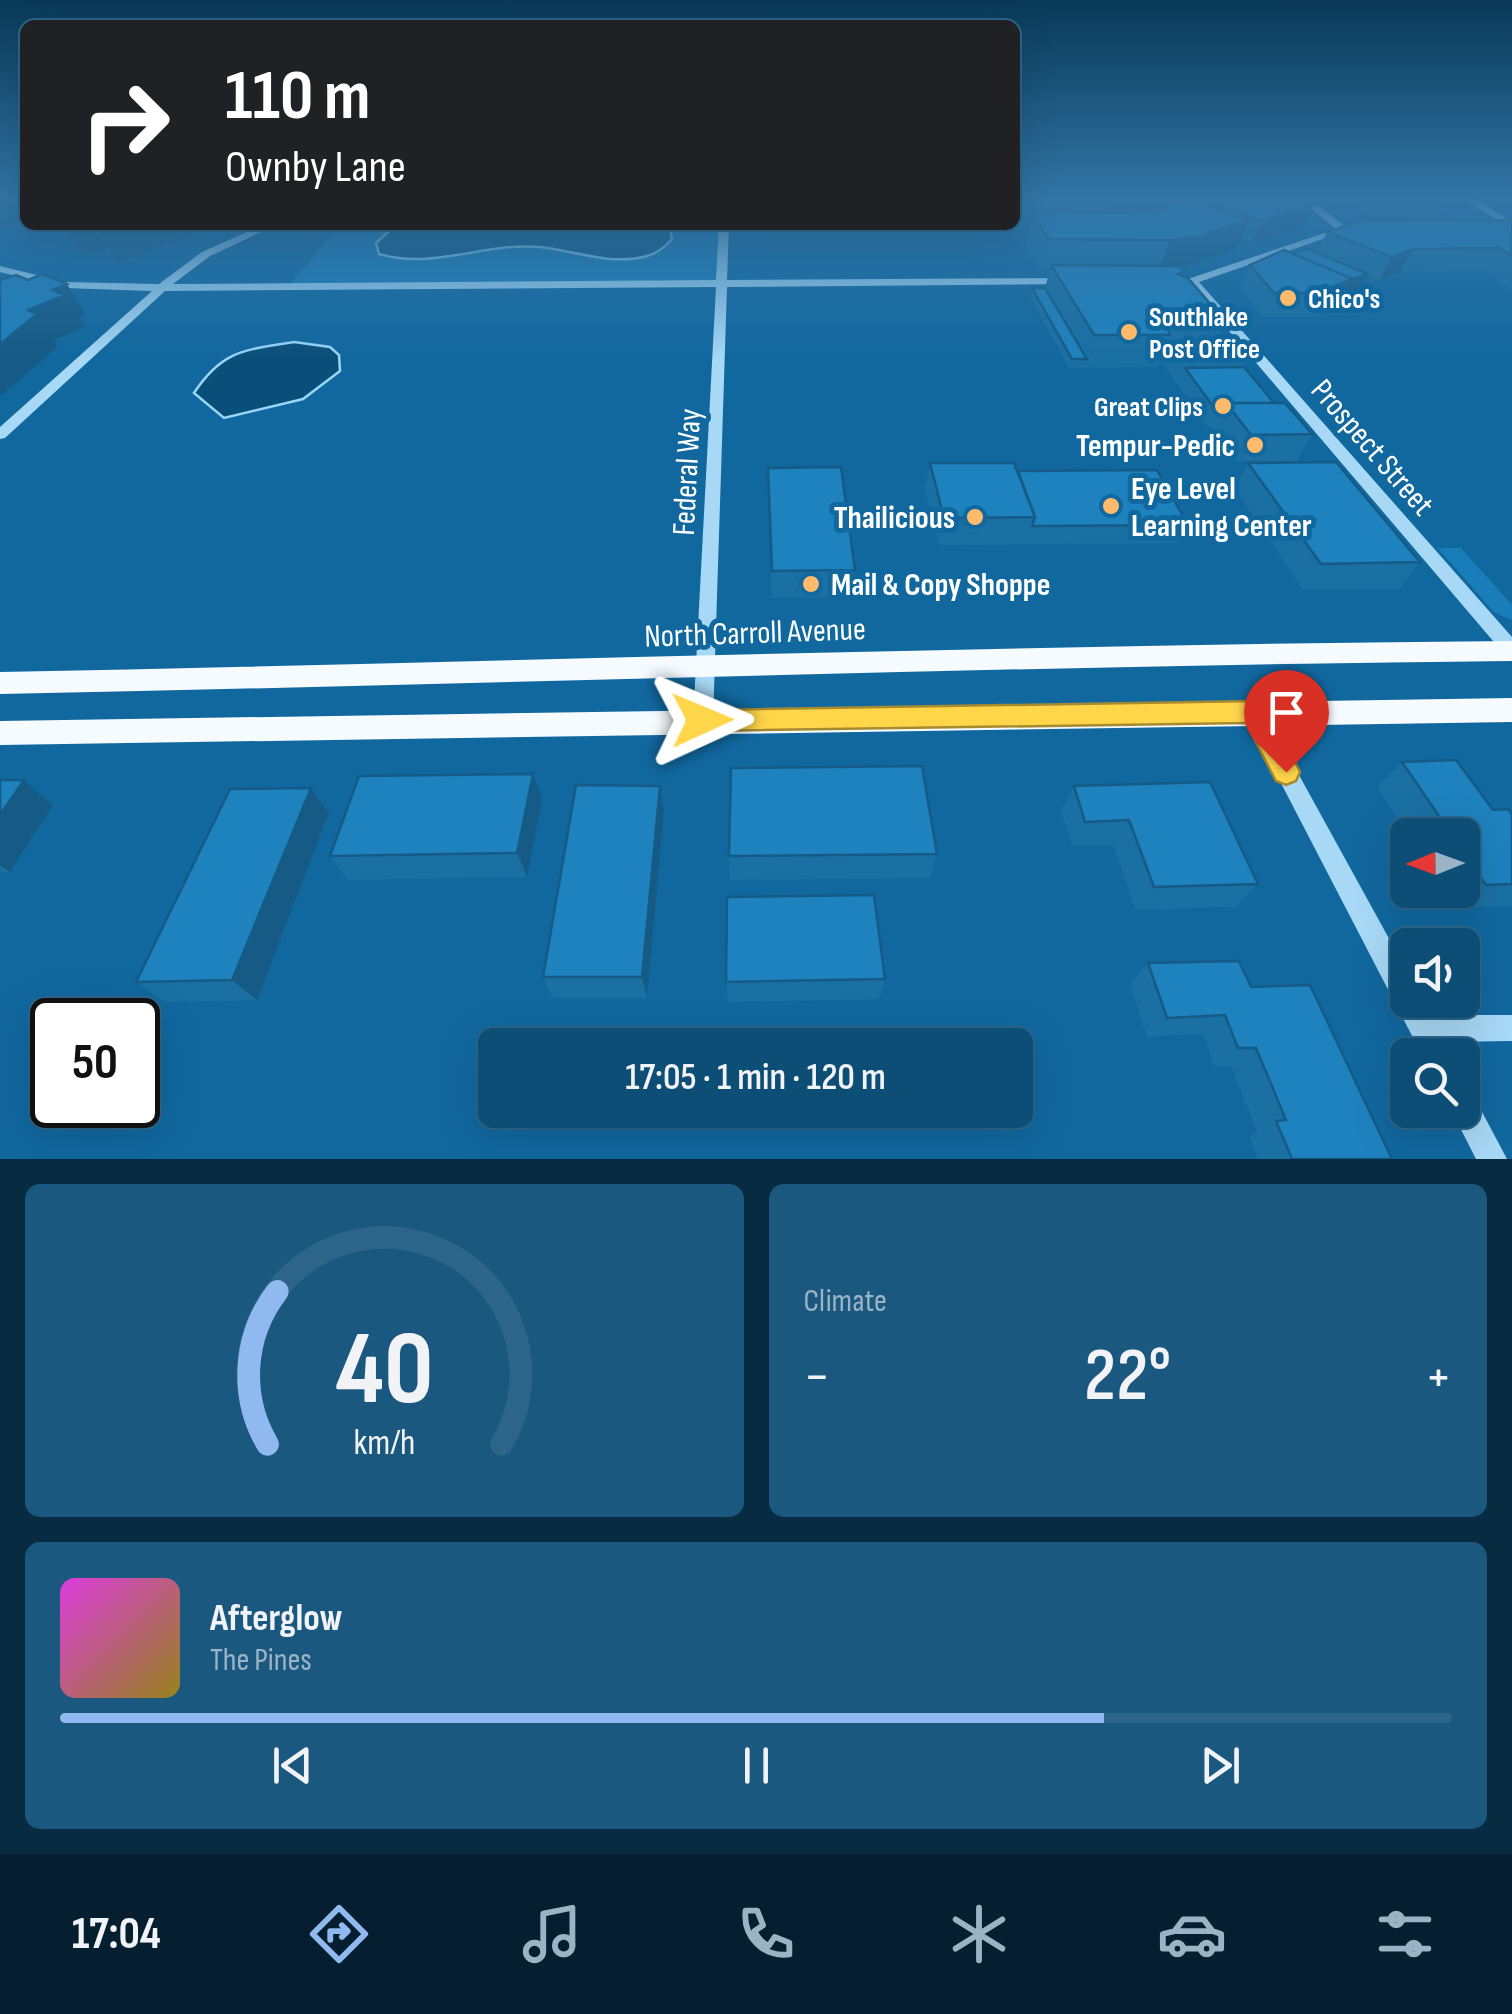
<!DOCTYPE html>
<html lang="en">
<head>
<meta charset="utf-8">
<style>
	:root { --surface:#0d4e77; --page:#1b587f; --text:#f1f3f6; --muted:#9ab4c6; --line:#2d6589; --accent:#90b9f0 }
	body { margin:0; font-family:"Sofia Sans Condensed",sans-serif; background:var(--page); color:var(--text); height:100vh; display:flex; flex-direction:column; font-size:38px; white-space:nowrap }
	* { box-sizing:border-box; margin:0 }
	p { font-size:32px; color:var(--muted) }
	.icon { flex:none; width:55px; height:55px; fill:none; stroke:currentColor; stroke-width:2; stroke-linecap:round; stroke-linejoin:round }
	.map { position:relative; height:1159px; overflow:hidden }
	.side { display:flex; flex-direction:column; gap:25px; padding:25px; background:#072b41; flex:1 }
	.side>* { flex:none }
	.top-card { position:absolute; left:20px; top:20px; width:1000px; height:210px; border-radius:15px; box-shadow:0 10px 40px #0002,0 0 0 2px var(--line); background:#202124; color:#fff; overflow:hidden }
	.needle { width:65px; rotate:269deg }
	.tools { position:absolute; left:1390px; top:818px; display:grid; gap:20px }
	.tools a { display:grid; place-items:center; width:90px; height:90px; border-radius:15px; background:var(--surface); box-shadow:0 10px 40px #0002,0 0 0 2px var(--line); font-size:50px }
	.speed { position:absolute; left:30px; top:998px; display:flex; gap:20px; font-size:50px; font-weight:700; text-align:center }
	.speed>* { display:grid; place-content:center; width:130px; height:130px; border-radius:50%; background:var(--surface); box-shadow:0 10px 40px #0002,0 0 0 2px var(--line); line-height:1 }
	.speed .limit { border:5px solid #111; border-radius:15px; background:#fff; color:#111 }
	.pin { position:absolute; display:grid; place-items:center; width:85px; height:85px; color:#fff; margin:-102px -42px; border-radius:50% 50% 50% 0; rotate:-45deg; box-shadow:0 0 10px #0007 }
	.pin .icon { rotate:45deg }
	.me { position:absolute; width:110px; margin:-55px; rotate:89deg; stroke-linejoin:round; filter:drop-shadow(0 0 8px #0008) }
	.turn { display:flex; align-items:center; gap:35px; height:210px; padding:0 40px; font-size:45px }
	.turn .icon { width:130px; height:130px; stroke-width:2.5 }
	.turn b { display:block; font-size:70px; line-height:85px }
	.big { font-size:75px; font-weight:600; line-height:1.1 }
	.side .widget { flex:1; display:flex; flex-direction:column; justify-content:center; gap:15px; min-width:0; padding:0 35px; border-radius:15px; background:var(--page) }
	.side .dial { align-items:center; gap:0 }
	.dial svg { height:260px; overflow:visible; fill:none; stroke:var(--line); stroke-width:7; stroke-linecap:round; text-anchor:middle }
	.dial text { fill:var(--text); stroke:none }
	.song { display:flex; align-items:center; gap:30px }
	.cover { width:120px; height:120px; border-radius:15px; background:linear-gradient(135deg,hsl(300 70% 55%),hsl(50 70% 35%)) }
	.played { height:10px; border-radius:5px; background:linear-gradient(90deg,var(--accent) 75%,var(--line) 75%) }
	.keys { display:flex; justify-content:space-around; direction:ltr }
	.heat { display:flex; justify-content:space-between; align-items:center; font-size:55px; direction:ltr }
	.side .tiles { flex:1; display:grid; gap:25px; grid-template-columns:1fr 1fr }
	.widget:last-child { grid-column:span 2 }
	.trip { position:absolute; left:478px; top:1028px; width:555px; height:100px; border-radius:15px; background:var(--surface); box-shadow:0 10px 40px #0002,0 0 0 2px var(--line); font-weight:600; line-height:100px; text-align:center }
	.tabs { display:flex; height:160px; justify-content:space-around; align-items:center; background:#051f30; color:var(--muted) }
	.tabs .icon { width:70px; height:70px }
	.tabs .selected { color:var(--accent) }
	.tabs b { font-size:45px; color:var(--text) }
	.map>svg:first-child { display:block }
</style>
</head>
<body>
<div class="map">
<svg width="1512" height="1159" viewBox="0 0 1512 1159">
	<rect width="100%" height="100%" fill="#11689f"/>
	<path fill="#187db9" d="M 340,225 L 724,225 L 722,284 L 288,287 Z
		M 1438,548 L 1461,548 L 1512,605 L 1512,620 L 1494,612 Z"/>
	<path fill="#0a4e7a" stroke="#99d6f8" stroke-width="2.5" d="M 396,225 L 669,225 L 672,239 C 665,247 658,253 647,256 C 611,266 576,251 540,247 C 485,242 434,270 379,254 L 376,243 Z
		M 294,342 L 330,347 L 339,355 L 340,371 L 303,399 L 224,418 L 194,393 C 223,349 246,350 294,342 Z"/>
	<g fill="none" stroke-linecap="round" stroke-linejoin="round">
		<path fill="#a7d8f5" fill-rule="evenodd" d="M 1297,197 L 1308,197 L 1349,230 L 1199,282 L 1512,637 L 1512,657 L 1505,655 L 1189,284 L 1168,283 L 1162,280 L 1168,277 L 1191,278 L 1336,229 Z
			M 1461,197 L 1473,197 L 1512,222 L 1512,229 Z
			M 263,225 L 276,225 L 210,256 L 173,284 L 716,280 L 719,225 L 729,225 L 727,280 L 1067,278 L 1073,281 L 1067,284 L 727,287 L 713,721 L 710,727 L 703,729 L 696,727 L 693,721 L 716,287 L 165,291 L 5,438 L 0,439 L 0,427 L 152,291 L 65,288 L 0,272 L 0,266 L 65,282 L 159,284 L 202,252 Z
			M 1254,704 L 1261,706 L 1408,973 L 1408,1000 L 1422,1000 L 1431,1015 L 1512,1015 L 1512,1041 L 1445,1042 L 1451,1055 L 1422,1055 L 1244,712 L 1247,706 Z
			M 1462,1089 L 1472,1093 L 1507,1159 L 1476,1159 L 1451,1110 L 1462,1110 Z"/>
		<path fill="#f5fbff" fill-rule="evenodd" d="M 1512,641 L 1512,661 C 1008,666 504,684 0,694 L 0,672 C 504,662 1008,645 1512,641 Z
			M 1512,698 L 1512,722 L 0,745 L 0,721 Z"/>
	</g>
	<path fill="#1a70a3" d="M 1015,197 L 1143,200 L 1133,212 L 1161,208 L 1162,206 L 1207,204 L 1200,197 L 1305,197 L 1314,204 L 1304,226 L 1252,243 L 1241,239 L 1237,249 L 1200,261 L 1199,264 L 1181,267 L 1184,271 L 1182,276 L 1226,322 L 1217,341 L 1248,359 L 1244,367 L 1274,403 L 1312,434 L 1297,461 L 1237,461 L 1214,429 L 1207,426 L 1160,360 L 1158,367 L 1069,368 L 1030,296 L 1032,288 L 1045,288 L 1050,269 L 1040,269 L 1026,244 L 1031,224 L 1015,225 Z
		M 1336,197 L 1452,197 L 1441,215 L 1378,216 L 1364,212 L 1346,199 L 1339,199 Z
		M 1512,220 L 1512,290 L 1486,271 L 1400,272 L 1380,280 L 1367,275 L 1360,289 L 1354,292 L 1350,300 L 1322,310 L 1319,317 L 1263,317 L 1240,288 L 1250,265 L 1293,254 L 1317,253 L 1327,232 Z
		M 59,225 L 218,225 L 116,263 L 107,250 L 83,256 L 68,239 Z
		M 865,225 L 989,225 L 874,227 Z
		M 930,463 L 1018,471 L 1188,525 L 1179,543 L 939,545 L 925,490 Z
		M 1248,463 L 1420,562 L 1399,589 L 1303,590 L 1235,489 Z
		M 768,468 L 855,570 L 852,597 L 772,598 Z
		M 1402,762 L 1493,810 L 1512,814 L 1512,906 L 1454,908 L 1443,890 L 1462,890 L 1462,835 L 1408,835 L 1377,787 Z
		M 0,780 L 24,780 L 53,805 L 10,872 L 0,872 Z
		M 660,786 L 664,811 L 647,998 L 553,998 L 543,977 Z
		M 1074,786 L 1258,884 L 1236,907 L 1136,910 L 1113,845 L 1072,846 L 1061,811 Z
		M 311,788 L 329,813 L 257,1000 L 165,1002 L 136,982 Z
		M 542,799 L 527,877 L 348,880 L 330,856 Z
		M 937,854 L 930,878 L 730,880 L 729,856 Z
		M 1148,963 L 1251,987 L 1392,1159 L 1258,1159 L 1249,1136 L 1257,1132 L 1231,1066 L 1214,1066 L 1203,1034 L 1147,1037 L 1130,984 Z
		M 885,979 L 879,999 L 728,1002 L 726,982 Z"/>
	<path fill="#155b85" d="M 0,197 L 25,197 L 25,221 L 0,228 Z
		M 1135,197 L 1144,197 L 1128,219 L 1103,223 L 1110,202 Z
		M 1314,204 L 1304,226 L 1252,243 L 1261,221 Z
		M 1249,220 L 1237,249 L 1200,261 L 1199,264 L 1159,270 L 1170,240 Z
		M 73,225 L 93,225 L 107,250 L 83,256 L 65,227 Z
		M 123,225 L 218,225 L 116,263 L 100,233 Z
		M 1413,249 L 1400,272 L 1380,280 L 1392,257 Z
		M 1368,274 L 1360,289 L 1354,292 L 1350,300 L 1322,310 L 1331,293 L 1327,289 Z
		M 67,284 L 86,315 L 79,318 L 85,327 L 54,340 L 58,346 L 0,397 L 0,344 L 28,310 L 52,290 Z
		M 533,774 L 542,799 L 527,877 L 517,853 Z
		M 24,780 L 53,805 L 10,872 L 0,865 L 0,815 Z
		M 660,786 L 664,811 L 647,998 L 642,977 Z
		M 311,788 L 329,813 L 257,1000 L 232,980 Z"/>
	<path fill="#1e82be" stroke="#155b85" stroke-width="2.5" d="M 1015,197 L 1135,197 L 1110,202 L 1015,203 Z
		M 1218,197 L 1305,197 L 1314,204 L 1261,221 L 1208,200 Z
		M 1189,198 L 1249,220 L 1208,233 L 1211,235 L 1170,240 L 1048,239 L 1033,215 L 1037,212 L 1129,213 L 1166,208 L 1162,206 Z
		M 1512,220 L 1512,256 L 1501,248 L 1413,249 L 1392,257 L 1327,232 L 1359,221 Z
		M 94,225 L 123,225 L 100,233 Z
		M 1307,249 L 1368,274 L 1353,279 L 1293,254 Z
		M 1284,250 L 1353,279 L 1327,289 L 1331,293 L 1274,293 L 1250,265 Z
		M 1051,265 L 1180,266 L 1184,271 L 1178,274 L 1188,278 L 1226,322 L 1166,322 L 1170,335 L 1094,335 Z
		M 42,274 L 67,284 L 52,290 L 65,295 L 28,310 L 37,314 L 0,344 L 0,280 L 16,275 L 28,280 Z
		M 1032,288 L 1045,288 L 1087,359 L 1072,359 Z
		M 1222,341 L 1226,346 L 1179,346 L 1175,354 L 1166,342 Z
		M 1236,345 L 1248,359 L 1188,359 L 1179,346 Z
		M 1244,367 L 1274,403 L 1226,403 L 1223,412 L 1215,409 L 1185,368 Z
		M 1226,403 L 1285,403 L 1312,434 L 1251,435 Z
		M 1336,462 L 1420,562 L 1321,564 L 1248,463 Z
		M 930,463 L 1014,463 L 1035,517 L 944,518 Z
		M 841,467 L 855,570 L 772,571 L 768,468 Z
		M 1157,470 L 1188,525 L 1032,526 L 1035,517 L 1018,471 Z
		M 1456,760 L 1493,810 L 1508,809 L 1512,814 L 1512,884 L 1486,885 L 1462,850 L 1462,835 L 1452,835 L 1402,762 Z
		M 922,766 L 937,854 L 729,856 L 731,768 Z
		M 533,774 L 517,853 L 330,856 L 359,776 Z
		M 0,780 L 24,780 L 0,815 Z
		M 1210,782 L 1258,884 L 1154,887 L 1129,820 L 1085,822 L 1074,786 Z
		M 576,785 L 660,786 L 642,977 L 543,977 Z
		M 311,788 L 232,980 L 136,982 L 230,789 Z
		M 874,895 L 885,979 L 726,982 L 727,897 Z
		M 1239,961 L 1251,987 L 1310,985 L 1392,1159 L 1292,1159 L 1276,1121 L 1286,1120 L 1256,1048 L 1238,1048 L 1225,1015 L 1167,1018 L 1148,963 Z"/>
	<linearGradient id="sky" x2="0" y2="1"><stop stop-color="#093957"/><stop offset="0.55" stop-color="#3275a6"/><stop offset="1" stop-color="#3275a6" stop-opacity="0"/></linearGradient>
	<rect width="1512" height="359" fill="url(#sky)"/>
	<path fill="#ffd54a" stroke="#a68a30" stroke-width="2.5" d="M 1254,701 L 1263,705 L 1296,764 L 1300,772 L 1296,781 L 1286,785 L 1276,781 L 1246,723 L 702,731 L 693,728 L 689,720 L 693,713 L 702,710 Z"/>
	<g fill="#ffba6b" stroke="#11689f" stroke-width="4">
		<circle cx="1288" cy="298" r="10"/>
		<circle cx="1129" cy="332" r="10"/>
		<circle cx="1223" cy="406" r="10"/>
		<circle cx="1255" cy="445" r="10"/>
		<circle cx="1111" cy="506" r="10"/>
		<circle cx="975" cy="517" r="10"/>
		<circle cx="811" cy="584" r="10"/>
	</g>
	<g text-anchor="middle" stroke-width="10" stroke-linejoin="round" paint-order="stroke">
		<g font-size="28" font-weight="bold" fill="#fff" stroke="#11689f" text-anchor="start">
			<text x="1308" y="308">Chico's</text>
			<text x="1149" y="326">Southlake<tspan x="1149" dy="32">Post Office</tspan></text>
			<text x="1203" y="416" text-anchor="end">Great Clips</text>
		</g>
		<g font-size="32" font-weight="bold" fill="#fff" stroke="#11689f" text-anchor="end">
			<text x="1235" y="456">Tempur-Pedic</text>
			<text x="1131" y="499" text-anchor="start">Eye Level<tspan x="1131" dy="37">Learning Center</tspan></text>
			<text x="955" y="528">Thailicious</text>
			<text x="831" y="595" text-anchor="start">Mail &amp; Copy Shoppe</text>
		</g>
		<g font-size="32" fill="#fff" stroke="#11689f">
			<text transform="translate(1373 447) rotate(49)" y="11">Prospect Street</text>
			<text transform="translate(686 472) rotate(-87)" y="11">Federal Way</text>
			<text transform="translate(755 632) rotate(-2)" y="11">North Carroll Avenue</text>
		</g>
	</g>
</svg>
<div class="tools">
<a><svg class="needle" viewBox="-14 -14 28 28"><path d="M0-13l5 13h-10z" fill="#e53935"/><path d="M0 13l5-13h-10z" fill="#9ab4c6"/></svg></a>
<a><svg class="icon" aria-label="sound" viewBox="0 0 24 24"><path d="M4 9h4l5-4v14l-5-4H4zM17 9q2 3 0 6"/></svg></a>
<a><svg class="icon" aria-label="search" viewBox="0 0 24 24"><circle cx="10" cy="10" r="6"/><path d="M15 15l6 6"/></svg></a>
</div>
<div class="speed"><div class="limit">50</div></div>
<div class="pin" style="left:1286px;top:772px;background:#d93025"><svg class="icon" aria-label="arrive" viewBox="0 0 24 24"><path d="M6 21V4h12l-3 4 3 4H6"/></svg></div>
<svg class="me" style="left:702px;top:720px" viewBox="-20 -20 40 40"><path d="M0-17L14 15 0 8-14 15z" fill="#ffd54a" stroke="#fff" stroke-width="4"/></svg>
<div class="trip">17:05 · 1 min · 120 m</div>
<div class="top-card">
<div class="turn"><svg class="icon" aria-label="right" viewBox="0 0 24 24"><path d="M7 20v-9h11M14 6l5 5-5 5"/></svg><div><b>110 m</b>Ownby Lane</div></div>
</div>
</div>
<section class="side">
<div class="tiles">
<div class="widget dial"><svg viewBox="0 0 100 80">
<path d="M14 69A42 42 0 1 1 86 69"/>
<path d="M14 69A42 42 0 0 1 17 22" stroke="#90b9f0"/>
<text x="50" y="56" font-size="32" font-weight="700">40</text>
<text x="50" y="72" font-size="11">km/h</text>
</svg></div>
<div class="widget"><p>Climate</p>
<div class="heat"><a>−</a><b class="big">22°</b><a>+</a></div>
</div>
<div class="widget">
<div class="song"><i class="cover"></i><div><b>Afterglow</b><p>The Pines</p></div></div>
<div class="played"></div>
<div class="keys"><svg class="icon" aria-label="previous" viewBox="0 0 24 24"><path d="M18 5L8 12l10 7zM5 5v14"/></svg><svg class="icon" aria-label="pause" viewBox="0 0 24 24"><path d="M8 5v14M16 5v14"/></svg><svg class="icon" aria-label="next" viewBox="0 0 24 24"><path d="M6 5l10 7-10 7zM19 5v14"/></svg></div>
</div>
</div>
</section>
<nav class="tabs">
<b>17:04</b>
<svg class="icon selected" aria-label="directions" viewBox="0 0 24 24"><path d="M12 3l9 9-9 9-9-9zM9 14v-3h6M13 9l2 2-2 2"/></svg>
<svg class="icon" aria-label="music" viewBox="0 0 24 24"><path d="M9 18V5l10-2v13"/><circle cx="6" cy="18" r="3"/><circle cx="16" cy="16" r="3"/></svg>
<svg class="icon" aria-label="phone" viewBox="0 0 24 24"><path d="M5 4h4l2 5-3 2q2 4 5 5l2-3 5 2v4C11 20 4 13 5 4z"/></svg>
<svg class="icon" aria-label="climate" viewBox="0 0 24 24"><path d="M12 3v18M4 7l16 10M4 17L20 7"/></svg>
<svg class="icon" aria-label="car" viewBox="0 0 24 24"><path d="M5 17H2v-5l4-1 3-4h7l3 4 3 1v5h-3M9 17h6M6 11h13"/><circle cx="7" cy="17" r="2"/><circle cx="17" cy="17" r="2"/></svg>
<svg class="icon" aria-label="filters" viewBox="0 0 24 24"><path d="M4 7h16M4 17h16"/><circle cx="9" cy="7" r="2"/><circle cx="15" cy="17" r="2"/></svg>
</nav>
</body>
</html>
